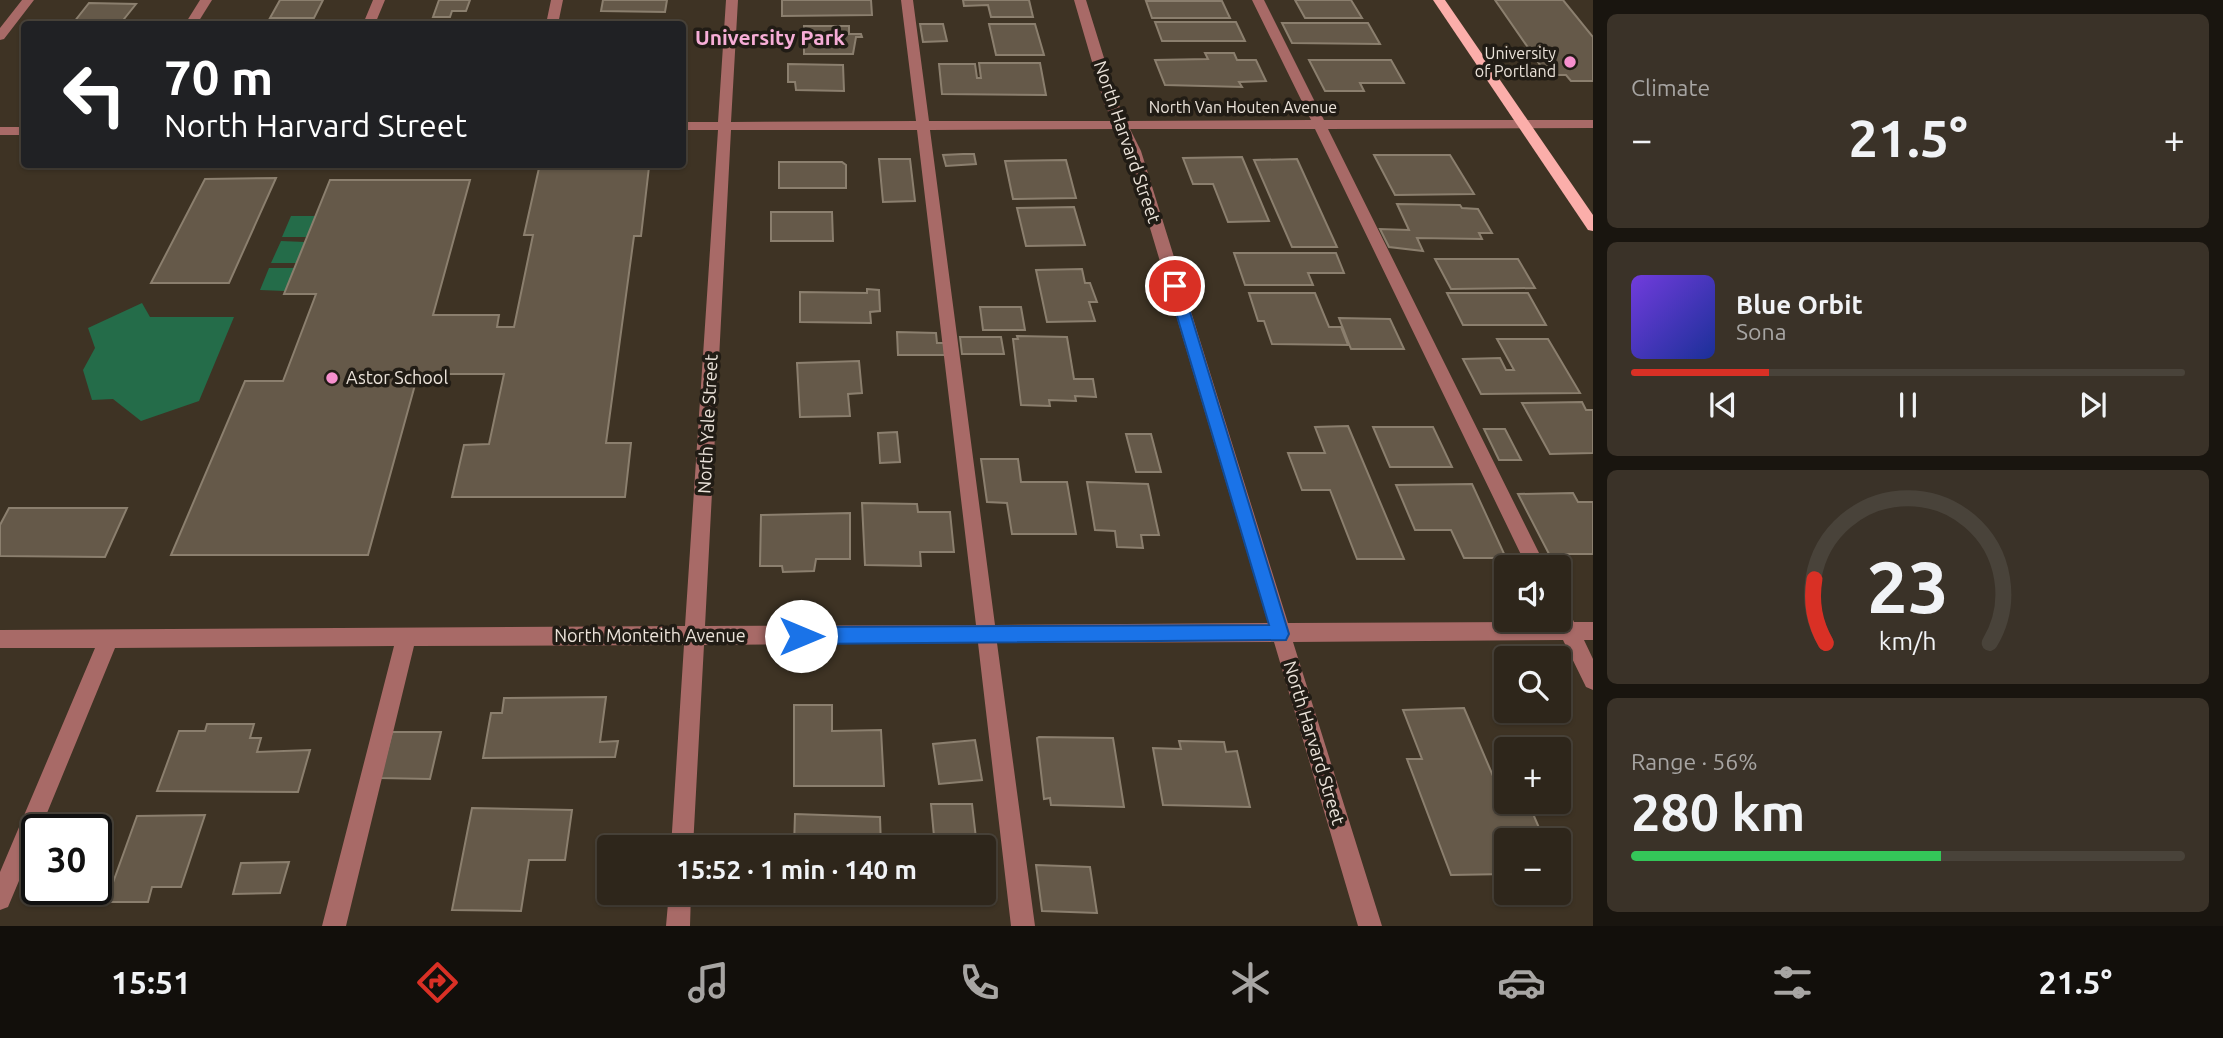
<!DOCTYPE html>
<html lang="en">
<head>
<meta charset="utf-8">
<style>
	:root { --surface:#2e261b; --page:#3a3228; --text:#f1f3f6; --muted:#a7a5a3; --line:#49433a; --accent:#d93025 }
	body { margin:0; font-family:Ubuntu,sans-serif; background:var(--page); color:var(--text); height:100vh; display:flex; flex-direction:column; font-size:26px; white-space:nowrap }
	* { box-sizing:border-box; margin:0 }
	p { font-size:23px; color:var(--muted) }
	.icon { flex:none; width:38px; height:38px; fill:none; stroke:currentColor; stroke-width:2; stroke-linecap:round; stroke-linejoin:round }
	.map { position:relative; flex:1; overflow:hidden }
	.drawer { display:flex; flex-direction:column; gap:14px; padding:14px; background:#19150f; width:630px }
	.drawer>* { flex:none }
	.banner { position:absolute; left:21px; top:21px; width:665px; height:147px; border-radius:7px; box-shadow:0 2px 5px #0004,0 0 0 2px var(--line); background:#202124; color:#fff; overflow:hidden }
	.fabs { position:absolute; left:1494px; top:555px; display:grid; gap:14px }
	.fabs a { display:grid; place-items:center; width:77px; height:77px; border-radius:7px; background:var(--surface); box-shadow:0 2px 5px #0004,0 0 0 2px var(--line); font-size:35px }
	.speed { position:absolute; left:21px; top:814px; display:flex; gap:14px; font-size:35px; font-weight:700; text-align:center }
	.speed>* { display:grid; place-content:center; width:91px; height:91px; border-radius:50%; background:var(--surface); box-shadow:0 2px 5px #0004,0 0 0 2px var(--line); line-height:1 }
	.speed .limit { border:4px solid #111; border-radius:10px; background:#fff; color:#111 }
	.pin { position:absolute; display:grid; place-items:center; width:60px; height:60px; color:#fff; margin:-30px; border:4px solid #fff; border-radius:50%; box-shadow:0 2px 7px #0007 }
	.me { position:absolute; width:77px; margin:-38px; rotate:90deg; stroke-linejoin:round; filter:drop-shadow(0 0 5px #0008) }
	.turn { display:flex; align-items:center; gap:24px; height:147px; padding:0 28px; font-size:32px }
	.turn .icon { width:91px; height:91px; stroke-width:2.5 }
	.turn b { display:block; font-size:49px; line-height:60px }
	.big { font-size:52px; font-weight:700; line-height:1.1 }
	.drawer .card { flex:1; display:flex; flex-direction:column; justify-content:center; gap:10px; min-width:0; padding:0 24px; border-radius:10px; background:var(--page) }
	.drawer .dial { align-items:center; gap:0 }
	.dial svg { height:182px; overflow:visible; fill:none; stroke:var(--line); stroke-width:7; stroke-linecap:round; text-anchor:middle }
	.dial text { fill:var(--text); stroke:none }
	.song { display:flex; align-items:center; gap:21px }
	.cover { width:84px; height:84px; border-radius:10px; background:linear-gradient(135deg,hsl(260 70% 55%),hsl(230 70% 35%)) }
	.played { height:7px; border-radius:4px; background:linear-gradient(90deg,var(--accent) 25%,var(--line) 25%) }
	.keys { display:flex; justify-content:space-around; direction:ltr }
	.heat { display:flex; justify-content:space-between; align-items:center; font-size:38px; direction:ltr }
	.charge { height:10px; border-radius:5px; background:linear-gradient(90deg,#34c759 56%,var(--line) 0) }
	.trip { position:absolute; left:597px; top:835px; width:399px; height:70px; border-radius:7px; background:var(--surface); box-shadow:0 2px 5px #0004,0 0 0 2px var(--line); font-weight:700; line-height:70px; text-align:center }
	.menu { display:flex; height:112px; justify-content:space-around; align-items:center; background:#120f0b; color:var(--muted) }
	.menu .icon { width:49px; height:49px }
	.menu .active { color:var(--accent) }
	.menu b { font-size:32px; color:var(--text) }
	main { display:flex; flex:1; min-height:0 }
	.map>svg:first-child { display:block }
</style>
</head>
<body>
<main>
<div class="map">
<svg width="1593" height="926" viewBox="0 0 1593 926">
	<rect width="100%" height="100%" fill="#3e3324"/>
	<path fill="#246c49" d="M 291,216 L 315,216 L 307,237 L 282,237 Z
		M 281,241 L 305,242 L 296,263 L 271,263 Z
		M 269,268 L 295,268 L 285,291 L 260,290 Z
		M 142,303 L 150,317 L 234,317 L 199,401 L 141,421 L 113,399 L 92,400 L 83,370 L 95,348 L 88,328 Z"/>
	<path fill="#655949" stroke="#8b7f6e" stroke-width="2" d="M 280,0 L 323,0 L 314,18 L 270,18 Z
		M 439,0 L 470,0 L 466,11 L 452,11 L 450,17 L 433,17 Z
		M 603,0 L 667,0 L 665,12 L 601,11 Z
		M 782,0 L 871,0 L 872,15 L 782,16 Z
		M 963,0 L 1029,0 L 1033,17 L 991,17 L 988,5 L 964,6 Z
		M 1295,0 L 1351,0 L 1362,18 L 1305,18 Z
		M 1495,0 L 1563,0 L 1593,37 L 1593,81 L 1571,81 L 1566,75 L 1547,75 Z
		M 1146,1 L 1222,1 L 1230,18 L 1152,18 Z
		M 89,3 L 136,4 L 120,24 L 74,22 Z
		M 1155,22 L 1236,22 L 1245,41 L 1162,41 Z
		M 1282,23 L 1368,23 L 1380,44 L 1292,43 Z
		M 920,24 L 943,24 L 947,41 L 923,42 Z
		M 989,24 L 1035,24 L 1044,55 L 996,55 Z
		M 804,26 L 849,26 L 849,34 L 861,34 L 862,37 L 856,37 L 853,54 L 804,54 Z
		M 1205,53 L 1234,53 L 1237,60 L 1256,60 L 1266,81 L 1239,82 L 1242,87 L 1165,85 L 1155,60 L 1208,59 Z
		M 1309,60 L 1391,60 L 1404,83 L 1360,83 L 1364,91 L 1325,91 Z
		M 979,63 L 1040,63 L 1046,95 L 942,94 L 939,64 L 975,64 L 977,78 L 981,78 Z
		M 788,64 L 843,65 L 844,91 L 796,90 L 795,82 L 788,82 Z
		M 963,154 L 974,154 L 976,164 L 946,166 L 943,155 Z
		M 1374,155 L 1450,155 L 1474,194 L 1395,195 Z
		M 1242,157 L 1269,221 L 1228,222 L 1213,184 L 1193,184 L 1183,158 Z
		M 879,159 L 910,159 L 915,201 L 883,202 Z
		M 1297,159 L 1337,247 L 1292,247 L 1254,160 Z
		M 1066,160 L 1076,198 L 1013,199 L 1005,161 Z
		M 779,162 L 842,162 L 846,165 L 846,188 L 779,188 Z
		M 649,167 L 641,236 L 634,236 L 606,443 L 631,443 L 625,497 L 452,497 L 464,445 L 489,444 L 504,374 L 418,374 L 368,555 L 171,555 L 245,381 L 283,381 L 316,294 L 284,294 L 330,180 L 470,180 L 433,315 L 499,315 L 497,327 L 514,327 L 533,235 L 524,235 L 539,168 Z
		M 276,178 L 229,283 L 151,283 L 205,179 Z
		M 1397,204 L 1460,205 L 1462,208 L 1478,209 L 1492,233 L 1479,233 L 1482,239 L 1417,238 L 1423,251 L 1389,247 L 1380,229 L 1409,230 Z
		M 1074,207 L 1085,245 L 1026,246 L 1017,208 Z
		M 771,212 L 832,212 L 833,241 L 771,241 Z
		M 1234,253 L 1336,253 L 1344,273 L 1308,273 L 1313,285 L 1245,285 Z
		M 1435,259 L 1518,259 L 1535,288 L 1451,289 Z
		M 1082,269 L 1085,283 L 1090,283 L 1097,302 L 1089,302 L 1095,321 L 1047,322 L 1036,270 Z
		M 867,289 L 879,290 L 880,311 L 870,312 L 871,323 L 800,322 L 800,292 L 867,293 Z
		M 1249,293 L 1315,293 L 1329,327 L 1341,327 L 1348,345 L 1272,344 L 1264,321 L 1258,321 Z
		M 1447,293 L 1528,293 L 1546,325 L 1463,325 Z
		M 980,307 L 1021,307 L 1025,330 L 983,330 Z
		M 1339,318 L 1390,319 L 1404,349 L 1351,349 Z
		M 897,332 L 936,333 L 937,343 L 944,343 L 945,355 L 898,355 Z
		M 1017,336 L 1067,337 L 1074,379 L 1093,379 L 1096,397 L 1075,396 L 1076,401 L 1049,400 L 1050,406 L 1021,405 L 1013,339 L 1018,339 Z
		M 960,337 L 1001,337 L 1004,354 L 962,354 Z
		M 1497,339 L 1548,339 L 1580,393 L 1481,394 L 1463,359 L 1500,358 L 1506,370 L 1514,370 Z
		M 859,361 L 862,393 L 848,394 L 850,416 L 800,417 L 797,363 Z
		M 1582,402 L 1586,410 L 1593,410 L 1593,453 L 1550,454 L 1522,403 Z
		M 1348,426 L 1404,559 L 1357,559 L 1330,490 L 1302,490 L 1288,453 L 1325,453 L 1315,427 Z
		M 1373,427 L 1433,427 L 1452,467 L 1390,467 Z
		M 1484,429 L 1505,429 L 1521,460 L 1499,460 Z
		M 897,432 L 900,462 L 880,463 L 878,433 Z
		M 1126,434 L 1151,434 L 1161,472 L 1136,472 Z
		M 981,459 L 1018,459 L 1021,482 L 1067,482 L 1076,534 L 1012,534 L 1007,503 L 987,502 Z
		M 1087,482 L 1148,484 L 1159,535 L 1141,535 L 1143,548 L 1117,547 L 1115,531 L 1095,530 Z
		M 1472,484 L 1506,558 L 1464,558 L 1451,530 L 1415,530 L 1396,485 Z
		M 1573,493 L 1578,502 L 1593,502 L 1593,554 L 1549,554 L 1518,494 Z
		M 862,503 L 917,504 L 918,512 L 950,512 L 954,552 L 920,552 L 921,566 L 865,565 Z
		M 9,508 L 127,508 L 105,557 L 0,556 L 0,525 Z
		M 850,513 L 850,559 L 816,559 L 814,571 L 783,572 L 782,566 L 760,566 L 761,515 Z
		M 606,697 L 600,742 L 618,741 L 615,757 L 483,758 L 491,713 L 502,713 L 504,698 Z
		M 794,705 L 832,705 L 832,731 L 881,730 L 884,786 L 794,786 Z
		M 1464,708 L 1496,783 L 1507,783 L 1507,802 L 1528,802 L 1540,830 L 1504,831 L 1508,840 L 1507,874 L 1451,875 L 1407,759 L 1422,759 L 1403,710 Z
		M 207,724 L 254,724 L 250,738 L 261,738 L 257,752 L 310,750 L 298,792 L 157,791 L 179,731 L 205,731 Z
		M 392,732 L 441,732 L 430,779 L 380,778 Z
		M 1039,737 L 1113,738 L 1124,807 L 1051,805 L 1050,798 L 1044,799 L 1037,738 Z
		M 975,740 L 982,780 L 939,784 L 933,744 Z
		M 1179,741 L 1224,742 L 1226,752 L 1237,751 L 1250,807 L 1163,805 L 1153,748 L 1181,749 Z
		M 931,804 L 972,804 L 977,847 L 935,847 Z
		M 472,808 L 572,810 L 565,860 L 529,860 L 521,911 L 452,910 Z
		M 795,814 L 880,817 L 881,847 L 794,847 Z
		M 205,815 L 181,887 L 152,887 L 148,902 L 106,902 L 137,816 Z
		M 289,862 L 280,893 L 233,894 L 241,863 Z
		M 1036,865 L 1090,867 L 1097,913 L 1042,911 Z"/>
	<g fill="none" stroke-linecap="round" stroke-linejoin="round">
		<path fill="#a86a67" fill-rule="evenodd" d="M 22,0 L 34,0 L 4,39 L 0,40 L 0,28 Z
			M 200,0 L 212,0 L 197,24 L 185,24 Z
			M 373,0 L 385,0 L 375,24 L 363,24 Z
			M 551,0 L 563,0 L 558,24 L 546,24 Z
			M 726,0 L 738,0 L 731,122 L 916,121 L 901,0 L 913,0 L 929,121 L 1113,121 L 1104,103 L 1074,0 L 1086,0 L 1118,103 L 1126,121 L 1311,120 L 1252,0 L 1264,0 L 1324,120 L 1593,120 L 1593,128 L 1328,129 L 1546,567 L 1527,567 L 1315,129 L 1130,129 L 1141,151 L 1288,623 L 1554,622 L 1553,620 L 1559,620 L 1559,602 L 1566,605 L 1574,622 L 1593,622 L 1593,640 L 1584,640 L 1593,659 L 1593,690 L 1586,687 L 1563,640 L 1293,642 L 1382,926 L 1358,926 L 1274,642 L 997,643 L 1035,926 L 1011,926 L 978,643 L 704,645 L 693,847 L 671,847 L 684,645 L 414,646 L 346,926 L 322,926 L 394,646 L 115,648 L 40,830 L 37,830 L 37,838 L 8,907 L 0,910 L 0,872 L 95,648 L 0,648 L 0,630 L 685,626 L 718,130 L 682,130 L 682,122 L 718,122 ZM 1117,129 L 1127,151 L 1268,623 L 995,625 L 930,130 ZM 731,130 L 917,130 L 976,625 L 705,626 Z
			M 0,127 L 24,127 L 24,135 L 0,135 Z
			M 669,892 L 691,892 L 690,926 L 666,926 Z"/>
		<path fill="#fbaeaa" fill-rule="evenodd" d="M 1433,0 L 1445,0 L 1593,215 L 1593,231 L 1588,230 Z"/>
	</g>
	<path fill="#1a73e8" stroke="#114b97" stroke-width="2" d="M 1175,281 L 1182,286 L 1289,634 L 1286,640 L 801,644 L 794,642 L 792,636 L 794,630 L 801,627 L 1269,625 L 1168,286 Z"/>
	<g fill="#f790ce" stroke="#211c15" stroke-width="2.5">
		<circle cx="1570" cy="62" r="7"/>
		<circle cx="332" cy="378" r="7"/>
	</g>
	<g text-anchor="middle" stroke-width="7" stroke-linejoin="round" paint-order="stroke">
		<g font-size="16" fill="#ebe3da" stroke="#211c15" text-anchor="end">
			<text x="1556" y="59">University<tspan x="1556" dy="18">of Portland</tspan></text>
		</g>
		<g font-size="16" fill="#ebe3da" stroke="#211c15">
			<text x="1243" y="113">North Van Houten Avenue</text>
		</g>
		<g font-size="18" fill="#ebe3da" stroke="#211c15">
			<text transform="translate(1127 142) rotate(71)" y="6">North Harvard Street</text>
			<text transform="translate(708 424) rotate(-87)" y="6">North Yale Street</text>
			<text x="650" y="642">North Monteith Avenue</text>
			<text transform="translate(1314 743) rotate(73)" y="6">North Harvard Street</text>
		</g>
		<g font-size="18" fill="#ebe3da" stroke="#211c15" text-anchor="start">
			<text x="346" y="384">Astor School</text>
		</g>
		<g font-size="21" font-weight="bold" fill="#f6add7" stroke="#211c15">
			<text x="770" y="45">University Park</text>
		</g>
	</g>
</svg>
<div class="fabs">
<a><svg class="icon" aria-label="sound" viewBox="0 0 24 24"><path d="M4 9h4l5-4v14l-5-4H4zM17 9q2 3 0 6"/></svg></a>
<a><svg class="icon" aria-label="search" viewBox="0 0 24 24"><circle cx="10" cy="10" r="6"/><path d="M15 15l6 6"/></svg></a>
<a>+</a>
<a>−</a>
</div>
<div class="speed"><div class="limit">30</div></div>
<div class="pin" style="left:1175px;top:286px;background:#d93025"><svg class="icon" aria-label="arrive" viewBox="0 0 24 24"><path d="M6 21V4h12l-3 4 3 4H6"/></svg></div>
<svg class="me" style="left:801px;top:636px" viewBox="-20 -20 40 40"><circle r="19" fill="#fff"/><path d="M0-13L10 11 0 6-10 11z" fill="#1a73e8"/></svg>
<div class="trip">15:52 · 1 min · 140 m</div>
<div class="banner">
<div class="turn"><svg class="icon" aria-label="left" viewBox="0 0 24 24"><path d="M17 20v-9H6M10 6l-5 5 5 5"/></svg><div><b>70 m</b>North Harvard Street</div></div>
</div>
</div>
<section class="drawer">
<div class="card"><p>Climate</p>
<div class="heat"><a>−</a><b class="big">21.5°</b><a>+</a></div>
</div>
<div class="card">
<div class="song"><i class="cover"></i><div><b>Blue Orbit</b><p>Sona</p></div></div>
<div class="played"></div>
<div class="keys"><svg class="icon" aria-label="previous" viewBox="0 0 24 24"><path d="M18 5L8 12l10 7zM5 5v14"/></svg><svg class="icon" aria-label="pause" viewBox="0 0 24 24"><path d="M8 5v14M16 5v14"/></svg><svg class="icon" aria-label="next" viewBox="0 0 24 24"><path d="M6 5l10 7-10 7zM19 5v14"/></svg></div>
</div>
<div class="card dial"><svg viewBox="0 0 100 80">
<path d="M14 69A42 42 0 1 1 86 69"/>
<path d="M14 69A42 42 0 0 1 9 41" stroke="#d93025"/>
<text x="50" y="56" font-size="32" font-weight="700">23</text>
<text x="50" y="72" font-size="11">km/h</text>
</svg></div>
<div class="card"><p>Range · 56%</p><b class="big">280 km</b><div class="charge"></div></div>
</section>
</main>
<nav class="menu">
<b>15:51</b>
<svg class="icon active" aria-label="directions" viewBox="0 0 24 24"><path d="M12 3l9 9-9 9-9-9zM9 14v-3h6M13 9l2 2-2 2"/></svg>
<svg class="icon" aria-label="music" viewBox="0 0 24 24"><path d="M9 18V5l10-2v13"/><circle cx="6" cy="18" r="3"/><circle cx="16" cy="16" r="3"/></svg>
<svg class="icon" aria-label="phone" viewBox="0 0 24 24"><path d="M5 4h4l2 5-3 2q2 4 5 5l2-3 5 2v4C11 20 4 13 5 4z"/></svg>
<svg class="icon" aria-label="climate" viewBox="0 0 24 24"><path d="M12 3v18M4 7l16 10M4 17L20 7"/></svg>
<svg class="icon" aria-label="car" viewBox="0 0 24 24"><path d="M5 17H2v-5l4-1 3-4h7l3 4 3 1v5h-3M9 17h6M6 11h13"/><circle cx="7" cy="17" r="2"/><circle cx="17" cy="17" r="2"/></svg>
<svg class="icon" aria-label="filters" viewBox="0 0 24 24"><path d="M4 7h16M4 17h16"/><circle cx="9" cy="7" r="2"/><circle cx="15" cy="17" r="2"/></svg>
<b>21.5°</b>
</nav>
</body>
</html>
